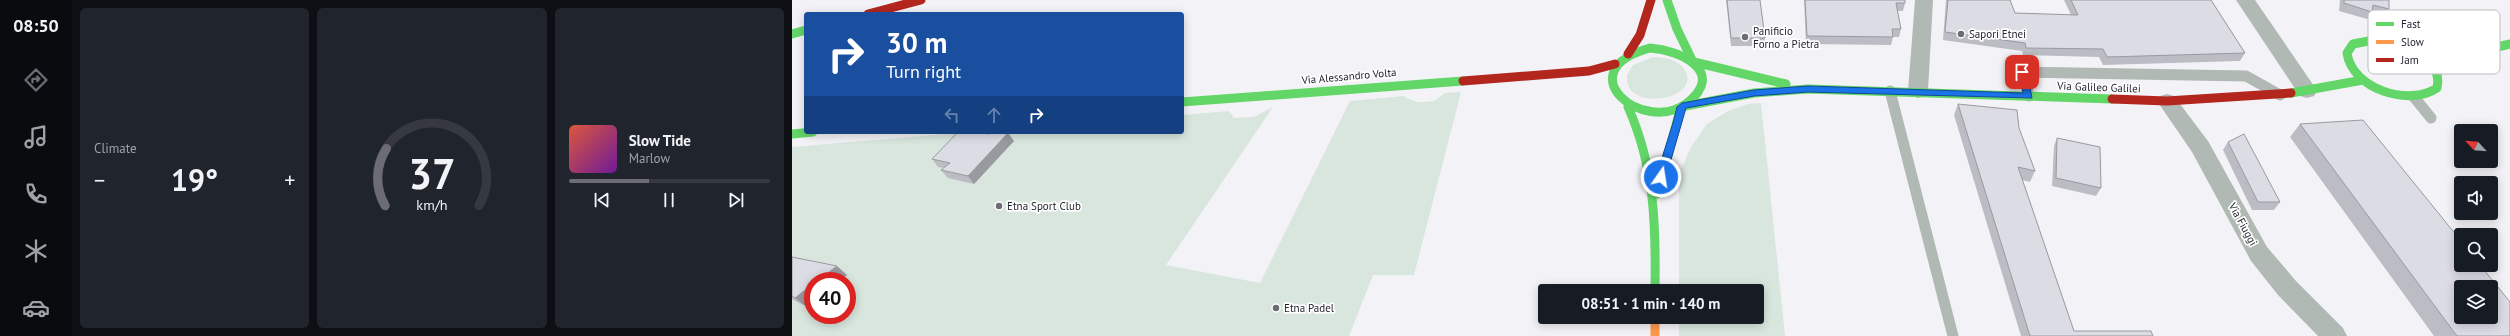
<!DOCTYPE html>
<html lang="en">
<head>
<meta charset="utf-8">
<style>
	:root { --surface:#171b24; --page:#20242c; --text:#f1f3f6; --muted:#9ea1a6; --line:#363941; --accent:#6c6c76 }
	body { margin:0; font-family:"PT Sans",sans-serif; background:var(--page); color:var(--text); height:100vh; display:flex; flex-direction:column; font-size:15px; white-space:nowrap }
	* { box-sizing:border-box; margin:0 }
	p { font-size:13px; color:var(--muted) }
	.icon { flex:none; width:22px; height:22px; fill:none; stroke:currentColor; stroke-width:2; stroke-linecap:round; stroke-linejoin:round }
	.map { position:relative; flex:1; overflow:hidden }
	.sheet { display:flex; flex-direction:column; gap:8px; padding:8px; background:#0d0f14; width:720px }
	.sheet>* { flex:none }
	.guide { position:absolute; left:12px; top:12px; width:380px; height:122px; border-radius:4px; box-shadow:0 2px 10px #0003; background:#1a4fa0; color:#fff; overflow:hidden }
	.needle { width:26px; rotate:296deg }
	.fabs { position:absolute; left:1662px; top:124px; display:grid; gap:8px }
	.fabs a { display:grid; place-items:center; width:44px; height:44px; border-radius:4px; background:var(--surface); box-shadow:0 2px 10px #0003; font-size:20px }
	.speed { position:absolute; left:12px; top:272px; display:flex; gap:8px; font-size:20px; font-weight:700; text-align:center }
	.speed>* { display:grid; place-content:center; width:52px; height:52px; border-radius:50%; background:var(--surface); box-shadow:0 2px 10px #0003; line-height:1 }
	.speed .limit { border:6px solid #d22; background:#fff; color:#111 }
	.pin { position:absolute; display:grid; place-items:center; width:34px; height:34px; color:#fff; margin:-17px; border-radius:8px; box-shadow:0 2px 6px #0006 }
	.me { position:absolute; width:44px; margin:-22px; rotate:13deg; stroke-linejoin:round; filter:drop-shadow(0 0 3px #0008) }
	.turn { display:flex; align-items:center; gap:14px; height:84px; padding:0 16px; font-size:18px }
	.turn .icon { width:52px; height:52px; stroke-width:2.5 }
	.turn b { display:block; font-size:28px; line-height:34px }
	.lanes { display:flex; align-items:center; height:38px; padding:0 16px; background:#0003; justify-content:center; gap:20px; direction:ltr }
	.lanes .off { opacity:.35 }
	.big { font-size:30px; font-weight:700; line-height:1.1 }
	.sheet .widget { flex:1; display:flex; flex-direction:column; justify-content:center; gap:6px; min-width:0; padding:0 14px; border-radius:6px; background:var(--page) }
	.sheet .dial { align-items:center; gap:0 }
	.dial svg { height:104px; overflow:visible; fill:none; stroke:var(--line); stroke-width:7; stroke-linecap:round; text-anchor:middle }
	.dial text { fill:var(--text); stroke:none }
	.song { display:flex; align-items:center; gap:12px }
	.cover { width:48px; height:48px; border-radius:6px; background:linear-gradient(135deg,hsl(10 70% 55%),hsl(280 70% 35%)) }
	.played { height:4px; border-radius:2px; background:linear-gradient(90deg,var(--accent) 40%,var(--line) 40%) }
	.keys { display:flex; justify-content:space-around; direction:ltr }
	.heat { display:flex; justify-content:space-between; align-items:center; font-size:22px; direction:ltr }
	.sheet .tiles { flex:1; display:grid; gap:8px; grid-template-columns:repeat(3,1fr) }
	.trip { position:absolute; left:746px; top:284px; width:226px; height:40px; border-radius:4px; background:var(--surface); box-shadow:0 2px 10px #0003; font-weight:700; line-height:40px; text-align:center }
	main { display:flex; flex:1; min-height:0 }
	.dock { display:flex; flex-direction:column; width:72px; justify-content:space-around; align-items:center; background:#090b0e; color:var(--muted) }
	.dock .icon { width:28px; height:28px }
	.dock .current { color:var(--accent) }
	.dock b { font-size:18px; color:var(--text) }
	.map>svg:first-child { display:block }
</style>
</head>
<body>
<main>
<nav class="dock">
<b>08:50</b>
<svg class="icon current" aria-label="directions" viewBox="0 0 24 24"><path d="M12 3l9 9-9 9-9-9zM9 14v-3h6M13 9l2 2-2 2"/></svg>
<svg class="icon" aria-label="music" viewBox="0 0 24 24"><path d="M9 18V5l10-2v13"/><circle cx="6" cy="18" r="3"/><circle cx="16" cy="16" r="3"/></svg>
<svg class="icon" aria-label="phone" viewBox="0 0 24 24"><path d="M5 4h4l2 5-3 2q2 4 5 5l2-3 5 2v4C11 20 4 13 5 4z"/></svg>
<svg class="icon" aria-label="climate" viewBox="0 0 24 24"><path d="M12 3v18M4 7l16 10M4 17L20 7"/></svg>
<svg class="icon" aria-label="car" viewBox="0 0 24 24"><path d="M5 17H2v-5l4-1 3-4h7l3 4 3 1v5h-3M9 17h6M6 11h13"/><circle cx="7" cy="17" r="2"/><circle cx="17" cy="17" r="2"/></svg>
</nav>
<section class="sheet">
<div class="tiles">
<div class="widget"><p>Climate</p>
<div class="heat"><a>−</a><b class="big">19°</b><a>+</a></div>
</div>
<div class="widget dial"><svg viewBox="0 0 100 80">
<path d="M14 69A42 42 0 1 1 86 69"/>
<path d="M14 69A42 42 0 0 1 15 25" stroke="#6c6c76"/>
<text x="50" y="56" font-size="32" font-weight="700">37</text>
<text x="50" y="72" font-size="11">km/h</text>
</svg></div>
<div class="widget">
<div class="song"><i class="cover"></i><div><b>Slow Tide</b><p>Marlow</p></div></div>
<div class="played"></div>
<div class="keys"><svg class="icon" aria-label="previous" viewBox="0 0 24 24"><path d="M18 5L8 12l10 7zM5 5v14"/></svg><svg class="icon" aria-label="pause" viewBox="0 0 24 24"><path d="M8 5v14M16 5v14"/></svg><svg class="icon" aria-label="next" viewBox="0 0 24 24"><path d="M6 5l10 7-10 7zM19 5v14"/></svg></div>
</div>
</div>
</section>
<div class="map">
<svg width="1718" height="336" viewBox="0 0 1718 336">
	<rect width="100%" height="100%" fill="#f3f3f7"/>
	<path fill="#d8e6dd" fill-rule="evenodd" d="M 861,57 C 872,57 885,59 892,69 C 913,100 831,114 835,75 L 841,65 Z
		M 669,92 L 622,275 L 581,275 L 557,336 L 0,336 L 0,147 L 177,132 L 390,132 L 390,115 L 437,111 L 442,118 L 462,117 L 481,107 L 374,265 L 468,283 L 558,101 L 611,96 L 624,102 L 632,102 L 642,101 L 653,93 ZM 21,281 L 55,281 L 55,315 L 21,315 Z
		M 969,103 L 993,336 L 887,336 L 887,317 L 965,317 L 965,291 L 887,291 L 887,174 L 899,147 L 915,124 L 936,111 L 956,104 Z"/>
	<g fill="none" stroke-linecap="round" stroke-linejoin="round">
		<path stroke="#b1b9b4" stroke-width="11" d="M 1098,91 L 1161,336
			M 1237,96 L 1230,72 L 1454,76 L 1488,95
			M 1622,97 L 1639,118"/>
		<path fill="#b1b9b4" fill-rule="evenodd" d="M 1123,0 L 1141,0 L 1136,91 L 1133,96 L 1126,98 L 1119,96 L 1116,91 Z
			M 1444,0 L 1463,0 L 1522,86 L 1525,91 L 1522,96 L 1515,98 L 1508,96 Z
			M 1375,94 L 1382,96 L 1416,141 L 1475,247 L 1504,281 L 1551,328 L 1555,336 L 1526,336 L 1486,295 L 1459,261 L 1400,152 L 1365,101 L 1368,96 Z"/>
		<path stroke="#63d668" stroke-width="9" d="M 875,0 L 885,29 L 900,60
			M 0,34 L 14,30
			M 1582,40 C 1607,45 1652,55 1645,88 C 1617,107 1560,89 1555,53 L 1561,44 Z
			M 858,48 C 888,50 935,72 895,103 C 851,136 774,71 858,48 Z
			M 902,62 L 994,84
			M 1638,63 L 1718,44
			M 1499,93 L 1571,80
			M 390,102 L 671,81
			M 893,106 L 962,93 L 1016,89 L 1320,99
			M 836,107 C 863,167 864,227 863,291
			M 0,134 L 21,132
			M 865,194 L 889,107"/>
		<path stroke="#ff974d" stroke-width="9" d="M 863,317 L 863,336"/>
		<path stroke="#b3261e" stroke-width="9" d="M 76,14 L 129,0
			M 836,54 L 848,35 L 859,0
			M 671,81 L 797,71 L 823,64
			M 1320,99 L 1375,101 L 1499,93"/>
	</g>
	<path fill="#bcbdc4" d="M 934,0 L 968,0 L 973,38 L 972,46 L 939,46 Z
		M 1012,0 L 1113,0 L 1113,3 L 1111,11 L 1105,11 L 1109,29 L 1107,37 L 1101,37 L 1099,45 L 1014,44 Z
		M 1154,0 L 1218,0 L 1223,13 L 1279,15 L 1272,0 L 1419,0 L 1453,53 L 1448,61 L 1311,65 L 1307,57 L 1231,55 L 1230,51 L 1151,40 Z
		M 1548,0 L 1597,0 L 1597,9 L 1591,16 L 1580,13 L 1575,19 L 1547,11 Z
		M 1166,104 L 1243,171 L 1238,182 L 1230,180 L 1282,331 L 1361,336 L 1229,336 L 1162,115 Z
		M 1508,124 L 1718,336 L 1642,336 L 1498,137 Z
		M 1265,138 L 1309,188 L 1304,196 L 1260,186 L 1262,146 Z
		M 222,141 L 182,184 L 156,178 L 149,170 L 152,168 L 146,167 L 140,159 Z
		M 1436,142 L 1488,202 L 1482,210 L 1460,210 L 1431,150 Z
		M 0,257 L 55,275 L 48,281 L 21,281 L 15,307 L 0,299 Z"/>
	<path fill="#999aa0" d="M 216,133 L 222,141 L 182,184 L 176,176 Z
		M 45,266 L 55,275 L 48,281 L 25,281 Z
		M 21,284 L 21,302 L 15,307 L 3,298 Z"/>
	<path fill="#dbdce4" stroke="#999aa0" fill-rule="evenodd" d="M 935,0 L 968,0 L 973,38 L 939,38 Z
		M 1013,0 L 1113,0 L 1113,3 L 1104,3 L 1109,29 L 1100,29 L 1101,37 L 1015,36 Z
		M 1156,0 L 1218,0 L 1223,13 L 1286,15 L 1279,0 L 1419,0 L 1453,53 L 1315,57 L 1311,49 L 1234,48 L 1233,43 L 1153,32 Z
		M 1552,0 L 1597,0 L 1597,9 L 1581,5 L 1580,12 L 1552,3 Z
		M 1166,104 L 1225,110 L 1227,128 L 1243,171 L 1226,167 L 1282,331 L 1359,331 L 1361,336 L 1238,336 Z
		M 1571,120 L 1669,241 L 1669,265 L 1688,265 L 1718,302 L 1718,336 L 1665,336 L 1508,124 ZM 1669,287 L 1699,287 L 1699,317 L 1669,317 Z
		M 166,132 L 185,132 L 196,134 L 199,132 L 215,132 L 216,133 L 176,176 L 149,170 L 158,163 L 140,159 Z
		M 1452,134 L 1488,202 L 1466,202 L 1436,142 Z
		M 1265,138 L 1308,147 L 1309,188 L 1264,178 Z
		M 0,257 L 45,266 L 25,281 L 21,281 L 21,284 L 3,298 L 0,296 Z"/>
	<path fill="#1a73e8" stroke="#114b97" d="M 1227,69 L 1235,72 L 1240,98 L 1016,92 L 962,96 L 894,108 L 874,177 L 869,180 L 865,177 C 870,153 880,131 885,107 L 890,103 L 962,90 L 1016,86 L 1231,93 Z"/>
	<g fill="#6c6c76" stroke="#fff" stroke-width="1.5">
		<circle cx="1169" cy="34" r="4"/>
		<circle cx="953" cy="37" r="4"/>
		<circle cx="207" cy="206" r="4"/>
		<circle cx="484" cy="308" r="4"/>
	</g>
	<g text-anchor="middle" stroke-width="3.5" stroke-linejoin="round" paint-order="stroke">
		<g font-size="11" fill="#242431" stroke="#fff" text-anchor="start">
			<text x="961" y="35">Panificio<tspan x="961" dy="13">Forno a Pietra</tspan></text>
			<text x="1177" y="38">Sapori Etnei</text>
			<text x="215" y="210">Etna Sport Club</text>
			<text x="492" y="312">Etna Padel</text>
		</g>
		<g font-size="11" fill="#242431" stroke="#fff">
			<text transform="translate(557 76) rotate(-5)" y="4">Via Alessandro Volta</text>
			<text transform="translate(1307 87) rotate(2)" y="4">Via Galileo Galilei</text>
			<text transform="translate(1451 224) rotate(61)" y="4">Via Fiuggi</text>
		</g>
	</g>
	<rect x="1576" y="10" width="132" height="64" rx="6" fill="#fff" stroke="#bdbdc1" stroke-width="1"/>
	<rect x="1584" y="22" width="18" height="4" fill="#63d668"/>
	<rect x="1584" y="40" width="18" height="4" fill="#ff974d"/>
	<rect x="1584" y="58" width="18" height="4" fill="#b3261e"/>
	<g font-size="11" fill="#242431">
		<text x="1609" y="28">Fast</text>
		<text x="1609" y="46">Slow</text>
		<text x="1609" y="64">Jam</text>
	</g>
</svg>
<div class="fabs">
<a><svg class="needle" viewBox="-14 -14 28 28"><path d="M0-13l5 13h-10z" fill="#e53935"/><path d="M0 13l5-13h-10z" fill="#9ea1a6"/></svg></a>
<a><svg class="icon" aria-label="sound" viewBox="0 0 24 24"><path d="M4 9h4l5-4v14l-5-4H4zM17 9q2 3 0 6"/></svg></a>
<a><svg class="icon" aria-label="search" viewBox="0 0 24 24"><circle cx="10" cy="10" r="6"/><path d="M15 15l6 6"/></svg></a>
<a><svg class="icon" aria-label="layers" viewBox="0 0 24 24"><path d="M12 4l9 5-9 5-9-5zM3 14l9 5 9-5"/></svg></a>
</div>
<div class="speed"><div class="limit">40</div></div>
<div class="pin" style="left:1230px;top:72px;background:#d93025"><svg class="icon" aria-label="arrive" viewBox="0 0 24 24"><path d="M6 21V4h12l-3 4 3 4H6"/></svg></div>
<svg class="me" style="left:869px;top:177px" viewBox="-20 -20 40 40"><circle r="17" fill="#1a73e8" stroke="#fff" stroke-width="3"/><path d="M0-11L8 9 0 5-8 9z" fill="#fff"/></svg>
<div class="trip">08:51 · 1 min · 140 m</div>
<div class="guide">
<div class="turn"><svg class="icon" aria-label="right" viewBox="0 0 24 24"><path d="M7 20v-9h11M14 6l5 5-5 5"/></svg><div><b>30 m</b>Turn right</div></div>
<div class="lanes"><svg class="icon off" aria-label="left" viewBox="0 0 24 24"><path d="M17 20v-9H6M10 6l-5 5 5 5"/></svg><svg class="icon off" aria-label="ahead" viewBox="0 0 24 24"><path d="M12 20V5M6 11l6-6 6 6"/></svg><svg class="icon" aria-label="right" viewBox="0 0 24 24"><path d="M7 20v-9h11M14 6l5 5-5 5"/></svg></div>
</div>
</div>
</main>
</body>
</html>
